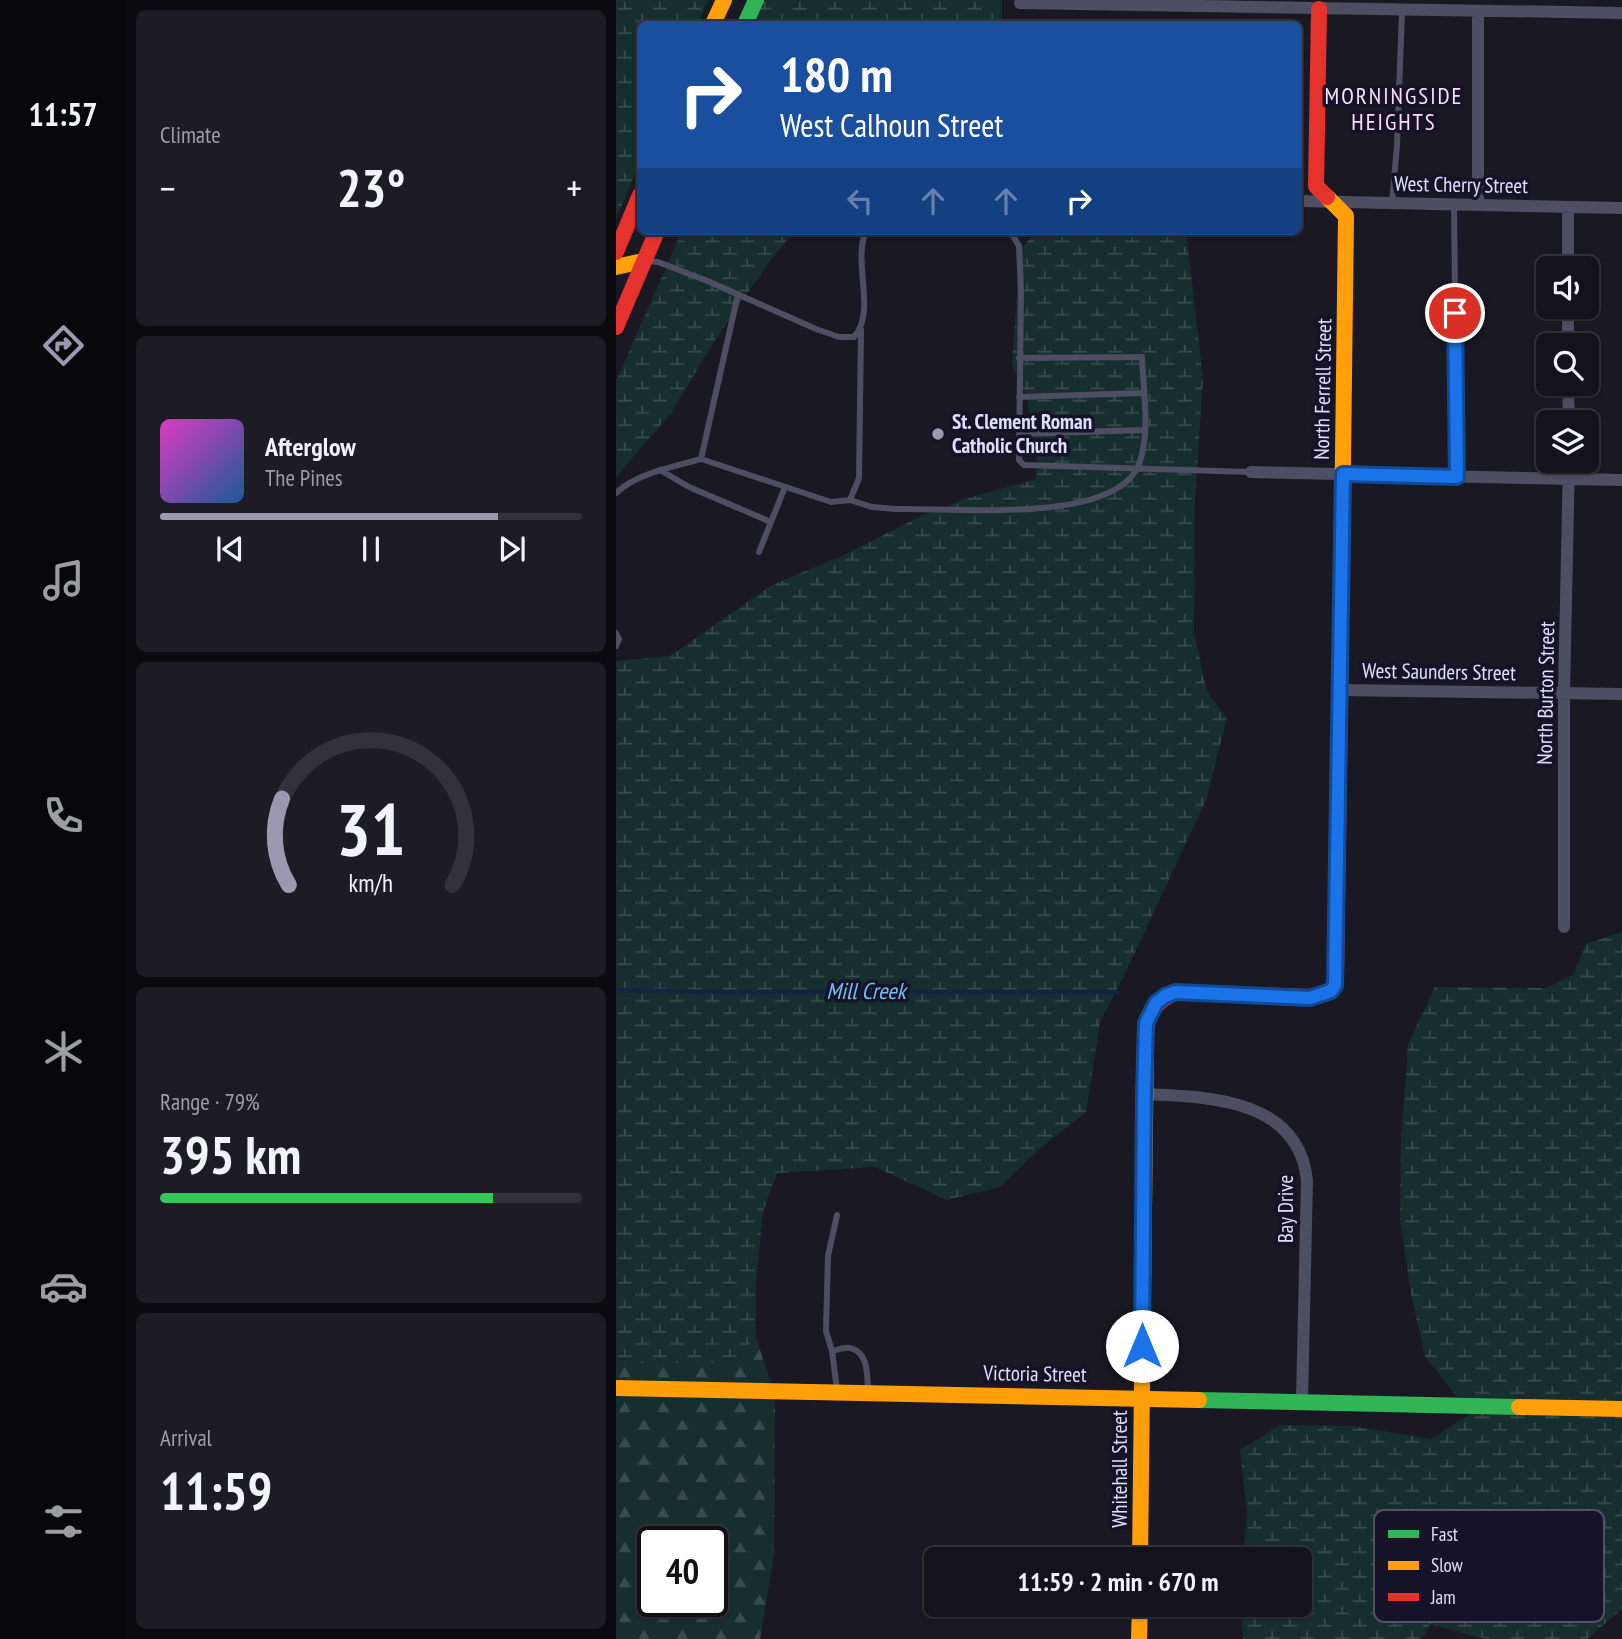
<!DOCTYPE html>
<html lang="en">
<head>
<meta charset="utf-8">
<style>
	:root { --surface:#14121a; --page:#1d1b23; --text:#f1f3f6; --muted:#9d9ea2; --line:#333239; --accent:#9b98b0 }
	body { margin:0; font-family:"PT Sans Narrow",sans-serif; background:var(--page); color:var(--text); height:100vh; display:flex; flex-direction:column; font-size:26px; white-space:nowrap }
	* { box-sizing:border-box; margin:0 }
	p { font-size:23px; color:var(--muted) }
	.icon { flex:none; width:38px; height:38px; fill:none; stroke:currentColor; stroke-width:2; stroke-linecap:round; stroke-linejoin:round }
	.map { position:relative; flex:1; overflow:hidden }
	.sheet { display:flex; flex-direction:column; gap:10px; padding:10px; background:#0b0a0e; width:490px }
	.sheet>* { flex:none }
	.top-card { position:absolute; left:21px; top:21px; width:665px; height:214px; border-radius:10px; box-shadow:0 2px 5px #0004,0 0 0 2px var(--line); background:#1a4fa0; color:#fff; overflow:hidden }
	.controls { position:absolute; left:920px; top:256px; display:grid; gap:14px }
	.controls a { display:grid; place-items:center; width:63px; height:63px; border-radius:10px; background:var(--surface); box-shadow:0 2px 5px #0004,0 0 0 2px var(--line); font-size:35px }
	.speed { position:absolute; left:21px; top:1526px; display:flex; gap:14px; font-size:35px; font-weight:700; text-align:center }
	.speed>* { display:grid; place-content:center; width:91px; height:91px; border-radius:50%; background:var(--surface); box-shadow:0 2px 5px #0004,0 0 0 2px var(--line); line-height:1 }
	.speed .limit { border:4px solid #111; border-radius:10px; background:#fff; color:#111 }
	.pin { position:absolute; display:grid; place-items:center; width:60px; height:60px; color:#fff; margin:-30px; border:4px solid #fff; border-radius:50%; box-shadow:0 2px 7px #0007 }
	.me { position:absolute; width:77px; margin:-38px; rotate:0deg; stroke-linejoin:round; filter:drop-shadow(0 0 5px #0008) }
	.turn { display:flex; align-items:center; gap:24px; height:147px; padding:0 28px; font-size:32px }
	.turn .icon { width:91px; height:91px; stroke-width:2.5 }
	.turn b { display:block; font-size:49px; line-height:60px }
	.lanes { display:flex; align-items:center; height:66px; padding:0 28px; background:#0003; justify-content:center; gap:35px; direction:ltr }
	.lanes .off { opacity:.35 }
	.big { font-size:52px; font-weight:800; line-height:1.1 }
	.sheet .widget { flex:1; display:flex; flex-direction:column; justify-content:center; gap:10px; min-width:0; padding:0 24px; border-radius:10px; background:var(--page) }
	.sheet .dial { align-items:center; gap:0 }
	.dial svg { height:182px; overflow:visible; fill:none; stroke:var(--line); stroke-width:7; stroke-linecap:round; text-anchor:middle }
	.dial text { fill:var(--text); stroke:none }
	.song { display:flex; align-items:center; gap:21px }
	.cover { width:84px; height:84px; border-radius:10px; background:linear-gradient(135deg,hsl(310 70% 55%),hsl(210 70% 35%)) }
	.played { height:7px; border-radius:4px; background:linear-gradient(90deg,var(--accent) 80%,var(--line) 80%) }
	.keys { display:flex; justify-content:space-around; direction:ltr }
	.heat { display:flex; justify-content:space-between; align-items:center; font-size:38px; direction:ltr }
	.charge { height:10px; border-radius:5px; background:linear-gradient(90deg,#34c759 79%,var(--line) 0) }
	.trip { position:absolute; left:308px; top:1547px; width:388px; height:70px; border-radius:10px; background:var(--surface); box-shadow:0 2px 5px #0004,0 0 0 2px var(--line); font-weight:800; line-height:70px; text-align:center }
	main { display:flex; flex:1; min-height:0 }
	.dock { display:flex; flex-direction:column; width:126px; justify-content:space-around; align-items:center; background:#08070a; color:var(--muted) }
	.dock .icon { width:49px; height:49px }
	.dock .on { color:var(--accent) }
	.dock b { font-size:32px; color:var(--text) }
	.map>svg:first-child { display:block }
</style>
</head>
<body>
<main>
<nav class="dock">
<b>11:57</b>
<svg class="icon on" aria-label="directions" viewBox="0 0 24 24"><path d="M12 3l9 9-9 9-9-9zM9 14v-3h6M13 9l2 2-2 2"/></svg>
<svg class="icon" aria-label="music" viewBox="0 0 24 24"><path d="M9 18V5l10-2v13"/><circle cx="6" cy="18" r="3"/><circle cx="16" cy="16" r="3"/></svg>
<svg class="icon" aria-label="phone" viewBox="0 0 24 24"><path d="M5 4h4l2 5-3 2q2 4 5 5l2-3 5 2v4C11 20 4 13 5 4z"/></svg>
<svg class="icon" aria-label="climate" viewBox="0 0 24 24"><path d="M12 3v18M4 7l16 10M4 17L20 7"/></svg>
<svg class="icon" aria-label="car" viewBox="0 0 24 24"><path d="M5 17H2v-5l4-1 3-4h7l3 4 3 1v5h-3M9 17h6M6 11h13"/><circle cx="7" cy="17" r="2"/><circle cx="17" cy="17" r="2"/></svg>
<svg class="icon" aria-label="filters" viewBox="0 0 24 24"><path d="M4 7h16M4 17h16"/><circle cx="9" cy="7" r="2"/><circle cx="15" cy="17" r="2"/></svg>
</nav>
<section class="sheet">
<div class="widget"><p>Climate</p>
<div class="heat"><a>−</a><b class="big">23°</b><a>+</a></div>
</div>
<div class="widget">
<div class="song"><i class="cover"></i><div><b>Afterglow</b><p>The Pines</p></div></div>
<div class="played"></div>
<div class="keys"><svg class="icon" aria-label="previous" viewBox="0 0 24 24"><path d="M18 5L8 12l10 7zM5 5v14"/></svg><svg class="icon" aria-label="pause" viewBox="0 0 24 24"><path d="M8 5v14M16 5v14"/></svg><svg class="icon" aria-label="next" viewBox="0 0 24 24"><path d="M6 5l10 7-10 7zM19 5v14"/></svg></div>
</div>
<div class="widget dial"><svg viewBox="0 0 100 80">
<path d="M14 69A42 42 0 1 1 86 69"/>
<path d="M14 69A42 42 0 0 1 11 31" stroke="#9b98b0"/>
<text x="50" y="56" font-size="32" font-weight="700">31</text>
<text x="50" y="72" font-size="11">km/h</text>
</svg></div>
<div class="widget"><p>Range · 79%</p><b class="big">395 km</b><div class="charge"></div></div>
<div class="widget"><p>Arrival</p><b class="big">11:59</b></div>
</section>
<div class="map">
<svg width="1006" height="1639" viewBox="0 0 1006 1639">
	<defs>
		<pattern id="forest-firs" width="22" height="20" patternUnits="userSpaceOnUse" patternTransform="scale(1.75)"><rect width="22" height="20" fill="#172e2e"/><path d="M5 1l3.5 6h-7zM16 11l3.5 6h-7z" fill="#384c4d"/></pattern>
		<pattern id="wetland-marsh" width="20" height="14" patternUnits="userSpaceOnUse" patternTransform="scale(1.75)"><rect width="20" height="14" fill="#172e2e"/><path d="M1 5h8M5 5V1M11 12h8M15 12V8" fill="none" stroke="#384c4d"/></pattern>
	</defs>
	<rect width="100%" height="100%" fill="#1a1823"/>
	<path fill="url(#forest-firs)" fill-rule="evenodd" d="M 140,1338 L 155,1383 L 0,1380 L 0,1357 L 8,1363 L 113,1363 Z
		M 0,1396 L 159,1398 L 158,1555 L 144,1639 L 0,1639 ZM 37,1542 L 96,1542 L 96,1601 L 37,1601 Z"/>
	<path fill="url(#wetland-marsh)" d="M 0,0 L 92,0 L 82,24 L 24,24 L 24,161 L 0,219 Z
		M 147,0 L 386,0 L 386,24 L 137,24 Z
		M 66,231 L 179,231 L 154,261 L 101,337 L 55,413 L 0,477 L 0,381 Z
		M 421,231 L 570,231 L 587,379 L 579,500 L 578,632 L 591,692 L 611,718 L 590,800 L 510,972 L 484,1022 L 470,1112 L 423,1149 L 384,1187 L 331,1200 L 259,1167 L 161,1173 L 147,1211 L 140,1281 L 140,1338 L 113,1363 L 8,1363 L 0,1357 L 0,661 L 54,656 L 154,586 L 234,552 L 305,516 L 349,499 L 420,479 L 421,448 L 410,395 L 396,365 L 404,250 Z
		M 1006,932 L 1006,1401 L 841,1397 L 809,1356 L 796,1299 L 784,1222 L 785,1140 L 792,1044 L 819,987 L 930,988 L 957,975 L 970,944 Z
		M 854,1414 L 1006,1417 L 1006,1609 L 971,1639 L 870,1639 L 814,1624 L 806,1639 L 627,1639 L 624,1605 L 684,1605 L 684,1559 L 627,1559 L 631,1514 L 624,1450 L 664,1425 L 736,1426 L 815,1439 Z"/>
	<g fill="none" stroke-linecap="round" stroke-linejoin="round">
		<path stroke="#112441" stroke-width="4.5" d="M 0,990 L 99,992 L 501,992"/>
		<path stroke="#4e4e63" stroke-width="6" d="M 776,203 L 781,145 L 786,11
			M 838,203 L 841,477
			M 394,231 L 403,246 L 405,291 L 403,460 L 408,465 L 635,472
			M 32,261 L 42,262 L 94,282 L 200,329 L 223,337 L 238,337 C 261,312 236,262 250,231
			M 403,397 L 527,393
			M 403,434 L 528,430
			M 85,459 L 215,502 L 234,500 L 243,478 L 245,330
			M 44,470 L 73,487 L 155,522
			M 0,493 C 21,473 57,467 85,459 L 122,294
			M 234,500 L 256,507 L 280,509 C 335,507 499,526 523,464 C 535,432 527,390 526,357 L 403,358
			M 143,552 L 169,487
			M 0,633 L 3,639 L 0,646
			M 216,1351 C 221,1350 229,1347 234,1348 C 253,1352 251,1376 252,1390
			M 221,1390 L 216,1351 L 210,1331 L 212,1256 L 221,1215"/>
		<path stroke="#4e4e63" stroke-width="12" d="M 404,3 L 1006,13
			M 682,201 L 1006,208
			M 862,204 L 862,12
			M 952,207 L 952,268
			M 952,306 L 952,345
			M 952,383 L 953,422
			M 635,472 L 1006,480
			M 723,690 L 1006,694
			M 948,927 L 948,694 L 953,460
			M 528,1094 C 592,1097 682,1098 691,1180 L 686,1401"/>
		<path stroke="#30b455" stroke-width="16" d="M 129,24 L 140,0
			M 583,1400 L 903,1407"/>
		<path stroke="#ff9f0a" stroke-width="16" d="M 97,24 L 108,0
			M 711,197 L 730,216 L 724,696
			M 0,267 L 27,261
			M 0,1388 L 583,1400
			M 903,1407 L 1006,1409
			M 524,1559 L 530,1036
			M 523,1639 L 524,1605"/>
		<path stroke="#e5322d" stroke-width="16" d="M 703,9 L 700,186 L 711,197
			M 0,252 L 24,195
			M 0,327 L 41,231
			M 530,1036 C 530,1014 540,1001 560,992 L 694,997 L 715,991 L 720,979 L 724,696"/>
	</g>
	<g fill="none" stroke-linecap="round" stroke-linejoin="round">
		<defs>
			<path id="route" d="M 526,1346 L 528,1094 L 530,1023 L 540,1003 L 549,996 L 560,992 L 694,998 L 715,991 L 719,985 L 727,474 L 841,477 L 839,313"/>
		</defs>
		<use href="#route" stroke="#114b97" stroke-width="18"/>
		<use href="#route" stroke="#1a73e8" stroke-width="12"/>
	</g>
	<circle fill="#9b98b0" stroke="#161328" stroke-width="2.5" cx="322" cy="434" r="7"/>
	<g text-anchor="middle" stroke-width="7" stroke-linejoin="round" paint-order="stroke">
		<g font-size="21" fill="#e0ddfc" stroke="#161328">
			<text transform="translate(845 185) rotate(1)" y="7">West Cherry Street</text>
			<text transform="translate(707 389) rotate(-89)" y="7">North Ferrell Street</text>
			<text transform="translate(823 672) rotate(1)" y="7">West Saunders Street</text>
			<text transform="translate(930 693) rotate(-89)" y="7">North Burton Street</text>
			<text transform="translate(670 1209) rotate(-90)" y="7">Bay Drive</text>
			<text transform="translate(419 1374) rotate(1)" y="7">Victoria Street</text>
			<text transform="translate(504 1469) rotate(-90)" y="7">Whitehall Street</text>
		</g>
		<g font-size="21" font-weight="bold" fill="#e0ddfc" stroke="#161328" text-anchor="start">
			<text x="336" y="429">St. Clement Roman<tspan x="336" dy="24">Catholic Church</tspan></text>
		</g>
		<g font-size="23" letter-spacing="2" fill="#fcdff2" stroke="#161328">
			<text x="778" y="104">MORNINGSIDE<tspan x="778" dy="26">HEIGHTS</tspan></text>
		</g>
		<g font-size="23" font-style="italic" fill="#76bcf1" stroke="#161328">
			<text x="250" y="999">Mill Creek</text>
		</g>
	</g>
	<rect x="758" y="1510" width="230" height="112" rx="10" fill="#161328" stroke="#535068" stroke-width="2"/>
	<rect x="772" y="1530" width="31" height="8" fill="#30b455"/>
	<rect x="772" y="1561" width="31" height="9" fill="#ff9f0a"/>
	<rect x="772" y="1593" width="31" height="8" fill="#e5322d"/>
	<g font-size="19" fill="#e0ddfc">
		<text x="815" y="1541">Fast</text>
		<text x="815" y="1572">Slow</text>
		<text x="815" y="1604">Jam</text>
	</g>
</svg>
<div class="controls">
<a><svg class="icon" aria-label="sound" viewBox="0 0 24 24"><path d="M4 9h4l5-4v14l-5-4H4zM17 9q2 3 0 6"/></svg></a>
<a><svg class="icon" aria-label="search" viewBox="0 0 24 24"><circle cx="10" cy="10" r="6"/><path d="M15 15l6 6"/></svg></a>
<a><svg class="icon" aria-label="layers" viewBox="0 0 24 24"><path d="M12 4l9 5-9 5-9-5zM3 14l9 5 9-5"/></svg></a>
</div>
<div class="speed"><div class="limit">40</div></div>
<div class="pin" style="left:839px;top:313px;background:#d93025"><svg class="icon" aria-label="arrive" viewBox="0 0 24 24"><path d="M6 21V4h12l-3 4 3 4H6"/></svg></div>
<svg class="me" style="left:526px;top:1346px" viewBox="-20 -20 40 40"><circle r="19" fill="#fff"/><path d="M0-13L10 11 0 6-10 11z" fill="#1a73e8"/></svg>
<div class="trip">11:59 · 2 min · 670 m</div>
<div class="top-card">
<div class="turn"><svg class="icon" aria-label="right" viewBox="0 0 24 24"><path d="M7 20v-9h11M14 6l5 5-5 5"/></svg><div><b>180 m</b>West Calhoun Street</div></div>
<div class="lanes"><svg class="icon off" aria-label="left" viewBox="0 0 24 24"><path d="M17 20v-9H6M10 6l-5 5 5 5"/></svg><svg class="icon off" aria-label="ahead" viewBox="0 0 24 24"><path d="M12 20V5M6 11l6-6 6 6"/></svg><svg class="icon off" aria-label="ahead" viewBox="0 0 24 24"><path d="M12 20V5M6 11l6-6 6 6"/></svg><svg class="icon" aria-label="right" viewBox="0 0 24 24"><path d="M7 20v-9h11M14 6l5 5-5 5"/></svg></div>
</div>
</div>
</main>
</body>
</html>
